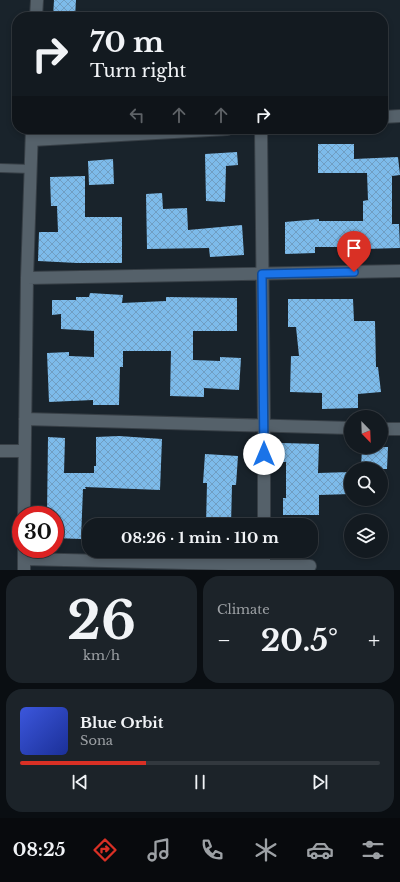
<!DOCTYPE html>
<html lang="en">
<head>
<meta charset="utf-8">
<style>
	:root { --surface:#131a20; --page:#1c2329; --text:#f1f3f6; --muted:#9da1a5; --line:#32383e; --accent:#d93025 }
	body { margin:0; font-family:"Libre Baskerville",serif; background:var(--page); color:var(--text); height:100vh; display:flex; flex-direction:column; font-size:15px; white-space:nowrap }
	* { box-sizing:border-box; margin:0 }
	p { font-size:13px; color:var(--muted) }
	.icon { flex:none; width:22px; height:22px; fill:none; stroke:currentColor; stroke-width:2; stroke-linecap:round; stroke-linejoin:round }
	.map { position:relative; height:570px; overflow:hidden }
	.panel { display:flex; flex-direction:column; gap:6px; padding:6px; background:#0a0e12; flex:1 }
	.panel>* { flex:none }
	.top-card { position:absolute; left:12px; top:12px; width:376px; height:122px; border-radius:16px; box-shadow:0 2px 6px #0003,0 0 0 1px var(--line); background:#131a20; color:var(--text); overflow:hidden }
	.needle { width:26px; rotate:157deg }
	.buttons { position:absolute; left:344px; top:410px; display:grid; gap:8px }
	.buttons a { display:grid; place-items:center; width:44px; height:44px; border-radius:50%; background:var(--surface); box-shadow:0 2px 6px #0003,0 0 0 1px var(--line); font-size:20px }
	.speed { position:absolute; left:12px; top:506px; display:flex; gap:8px; font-size:20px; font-weight:700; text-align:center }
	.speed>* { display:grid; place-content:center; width:52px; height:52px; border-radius:50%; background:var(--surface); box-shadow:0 2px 6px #0003,0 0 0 1px var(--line); line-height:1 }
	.speed .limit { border:6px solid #d22; background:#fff; color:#111 }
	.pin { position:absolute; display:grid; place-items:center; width:34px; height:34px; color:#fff; margin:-41px -17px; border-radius:50% 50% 50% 0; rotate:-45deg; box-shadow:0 0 4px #0007 }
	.pin .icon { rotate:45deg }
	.me { position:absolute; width:44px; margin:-22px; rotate:0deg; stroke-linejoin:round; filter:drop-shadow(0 0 3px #0008) }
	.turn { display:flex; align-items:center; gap:14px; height:84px; padding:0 12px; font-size:18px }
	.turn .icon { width:52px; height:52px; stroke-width:2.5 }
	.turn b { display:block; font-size:28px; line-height:34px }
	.lanes { display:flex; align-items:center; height:38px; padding:0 12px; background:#0003; justify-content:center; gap:20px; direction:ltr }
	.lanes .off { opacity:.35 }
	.big { font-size:30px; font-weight:700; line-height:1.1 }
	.panel .card { flex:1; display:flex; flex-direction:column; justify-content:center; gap:6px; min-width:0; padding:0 14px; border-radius:16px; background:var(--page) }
	.panel .dial { align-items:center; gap:0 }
	.dial b { font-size:52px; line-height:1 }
	.song { display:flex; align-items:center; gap:12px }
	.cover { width:48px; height:48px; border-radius:6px; background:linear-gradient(135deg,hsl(230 70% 55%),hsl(230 70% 35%)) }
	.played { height:4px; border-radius:2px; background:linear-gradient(90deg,var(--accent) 35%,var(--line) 35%) }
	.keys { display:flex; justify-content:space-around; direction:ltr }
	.heat { display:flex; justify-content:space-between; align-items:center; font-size:22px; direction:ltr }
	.panel .tiles { flex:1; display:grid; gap:6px; grid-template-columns:1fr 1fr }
	.card:last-child { grid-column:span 2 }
	.trip { position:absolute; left:82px; top:518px; width:236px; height:40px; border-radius:16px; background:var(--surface); box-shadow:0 2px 6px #0003,0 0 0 1px var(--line); font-weight:700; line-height:40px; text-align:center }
	.tab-bar { display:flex; height:64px; justify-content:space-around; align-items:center; background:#080a0d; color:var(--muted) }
	.tab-bar .icon { width:28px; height:28px }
	.tab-bar .active { color:var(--accent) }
	.tab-bar b { font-size:18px; color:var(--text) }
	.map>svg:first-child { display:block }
</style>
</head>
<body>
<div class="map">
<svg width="400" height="570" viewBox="0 0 400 570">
	<defs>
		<pattern id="building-cross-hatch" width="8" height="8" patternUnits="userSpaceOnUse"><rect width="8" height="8" fill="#7dbbea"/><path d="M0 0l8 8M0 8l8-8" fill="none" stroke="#709ec2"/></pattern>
	</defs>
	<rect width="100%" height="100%" fill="#19232b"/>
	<path fill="url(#building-cross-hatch)" d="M 54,0 L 76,0 L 75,17 L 53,17 Z
		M 318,144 L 354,144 L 354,159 L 398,157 L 400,175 L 392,176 L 392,224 L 399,224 L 400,248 L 364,249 L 364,247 L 315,247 L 315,253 L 285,254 L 285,222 L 319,219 L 319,221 L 363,221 L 363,201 L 368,200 L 367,173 L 318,173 Z
		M 237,152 L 238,165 L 226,166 L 225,202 L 206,201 L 205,154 Z
		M 113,159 L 114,184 L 89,185 L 88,161 Z
		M 85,176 L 85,217 L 122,217 L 122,263 L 77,263 L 38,261 L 39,232 L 58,232 L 57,206 L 51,206 L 50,177 Z
		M 162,193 L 163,209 L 187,208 L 188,230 L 242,225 L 244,255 L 210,257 L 209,248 L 147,249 L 146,194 Z
		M 90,293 L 123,295 L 122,303 L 166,301 L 166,297 L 237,298 L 237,331 L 193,331 L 193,360 L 220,361 L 220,357 L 241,358 L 239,390 L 204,388 L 204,397 L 170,396 L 171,351 L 123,351 L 123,367 L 120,367 L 119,405 L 93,405 L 93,400 L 49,402 L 47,353 L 69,352 L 69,356 L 94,357 L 94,331 L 61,329 L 61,314 L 52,315 L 52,300 L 76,300 L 76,297 L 89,297 Z
		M 288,299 L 353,299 L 354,321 L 375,321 L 376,367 L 378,367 L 381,392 L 358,394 L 358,408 L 322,409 L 322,393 L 290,392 L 291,356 L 299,356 L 296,327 L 288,327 Z
		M 119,436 L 162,439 L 160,490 L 85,487 L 86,489 L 83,489 L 81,539 L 55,538 L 55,515 L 47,515 L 48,437 L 65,438 L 64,473 L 94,473 L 94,466 L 96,466 L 96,437 Z
		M 282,443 L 319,444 L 318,473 L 351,472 L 351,494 L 319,495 L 319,515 L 283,515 L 283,498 L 286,498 L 286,462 L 281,462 Z
		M 362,447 L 388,447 L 387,469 L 361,469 Z
		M 205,454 L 238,456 L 236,485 L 232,485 L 231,525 L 206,525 L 207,483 L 203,483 Z"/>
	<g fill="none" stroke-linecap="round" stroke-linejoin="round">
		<defs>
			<path id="lane" d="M 0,168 L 31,169"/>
			<path id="street" d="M 36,17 L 37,0
				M 383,117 L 400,116
				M 261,129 L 264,425 L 264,525
				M 32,140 L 227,129
				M 27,278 L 400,271
				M 25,419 L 351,428
				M 381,429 L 400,429
				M 0,451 L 24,451
				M 24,515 L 27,278 L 32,129
				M 24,559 L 310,566
				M 264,565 L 264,551
				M 24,570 L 24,549"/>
		</defs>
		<use href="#lane" stroke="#373f46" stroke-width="10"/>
		<use href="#street" stroke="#373f46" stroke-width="14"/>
		<use href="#lane" stroke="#55616a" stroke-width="8"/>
		<use href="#street" stroke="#55616a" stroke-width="12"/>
	</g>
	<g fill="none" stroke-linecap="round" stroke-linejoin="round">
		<defs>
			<path id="route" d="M 264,454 L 262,274 L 354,272"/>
		</defs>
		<use href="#route" stroke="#114b97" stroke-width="10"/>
		<use href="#route" stroke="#1a73e8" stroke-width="7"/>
	</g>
</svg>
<div class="buttons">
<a><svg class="needle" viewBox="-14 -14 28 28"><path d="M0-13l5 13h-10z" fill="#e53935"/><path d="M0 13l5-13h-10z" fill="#9da1a5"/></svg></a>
<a><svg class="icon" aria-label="search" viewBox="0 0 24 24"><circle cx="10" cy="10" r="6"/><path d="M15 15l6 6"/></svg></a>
<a><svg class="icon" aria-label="layers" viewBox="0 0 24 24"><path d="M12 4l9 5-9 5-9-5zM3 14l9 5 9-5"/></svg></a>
</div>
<div class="speed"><div class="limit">30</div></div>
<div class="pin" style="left:354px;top:272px;background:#d93025"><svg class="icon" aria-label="arrive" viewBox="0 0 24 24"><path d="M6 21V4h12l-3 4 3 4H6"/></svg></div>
<svg class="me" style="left:264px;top:454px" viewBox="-20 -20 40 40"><circle r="19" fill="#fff"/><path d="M0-13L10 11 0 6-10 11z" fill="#1a73e8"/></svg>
<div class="trip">08:26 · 1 min · 110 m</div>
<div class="top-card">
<div class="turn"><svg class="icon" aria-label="right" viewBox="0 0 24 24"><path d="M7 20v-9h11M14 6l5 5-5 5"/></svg><div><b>70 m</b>Turn right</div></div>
<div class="lanes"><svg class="icon off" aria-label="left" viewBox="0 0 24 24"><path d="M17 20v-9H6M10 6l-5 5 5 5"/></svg><svg class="icon off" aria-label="ahead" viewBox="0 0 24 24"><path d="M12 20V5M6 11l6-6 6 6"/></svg><svg class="icon off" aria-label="ahead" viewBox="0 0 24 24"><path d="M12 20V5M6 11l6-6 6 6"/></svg><svg class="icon" aria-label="right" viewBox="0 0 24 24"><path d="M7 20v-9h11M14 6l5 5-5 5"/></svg></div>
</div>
</div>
<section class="panel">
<div class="tiles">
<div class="card dial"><b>26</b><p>km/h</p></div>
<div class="card"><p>Climate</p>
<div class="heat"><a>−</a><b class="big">20.5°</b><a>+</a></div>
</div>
<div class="card">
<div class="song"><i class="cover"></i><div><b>Blue Orbit</b><p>Sona</p></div></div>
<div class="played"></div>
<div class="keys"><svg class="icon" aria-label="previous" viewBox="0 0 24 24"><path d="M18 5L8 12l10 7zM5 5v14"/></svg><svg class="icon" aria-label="pause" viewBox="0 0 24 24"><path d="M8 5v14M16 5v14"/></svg><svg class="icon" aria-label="next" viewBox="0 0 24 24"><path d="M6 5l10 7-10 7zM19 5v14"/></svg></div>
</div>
</div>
</section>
<nav class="tab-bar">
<b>08:25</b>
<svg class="icon active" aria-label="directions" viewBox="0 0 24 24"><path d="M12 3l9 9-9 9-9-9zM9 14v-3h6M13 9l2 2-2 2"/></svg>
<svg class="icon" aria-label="music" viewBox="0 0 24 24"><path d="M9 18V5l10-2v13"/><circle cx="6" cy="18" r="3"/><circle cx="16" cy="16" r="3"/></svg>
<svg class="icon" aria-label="phone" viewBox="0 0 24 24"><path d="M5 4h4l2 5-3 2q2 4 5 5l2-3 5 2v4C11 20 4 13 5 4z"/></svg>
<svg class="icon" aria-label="climate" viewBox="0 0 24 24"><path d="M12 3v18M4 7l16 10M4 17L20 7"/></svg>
<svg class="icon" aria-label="car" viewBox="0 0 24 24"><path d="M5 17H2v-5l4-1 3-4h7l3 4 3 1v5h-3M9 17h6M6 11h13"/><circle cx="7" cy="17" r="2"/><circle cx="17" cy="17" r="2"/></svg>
<svg class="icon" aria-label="filters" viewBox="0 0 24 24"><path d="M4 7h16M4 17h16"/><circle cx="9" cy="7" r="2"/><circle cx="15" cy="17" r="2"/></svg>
</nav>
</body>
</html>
